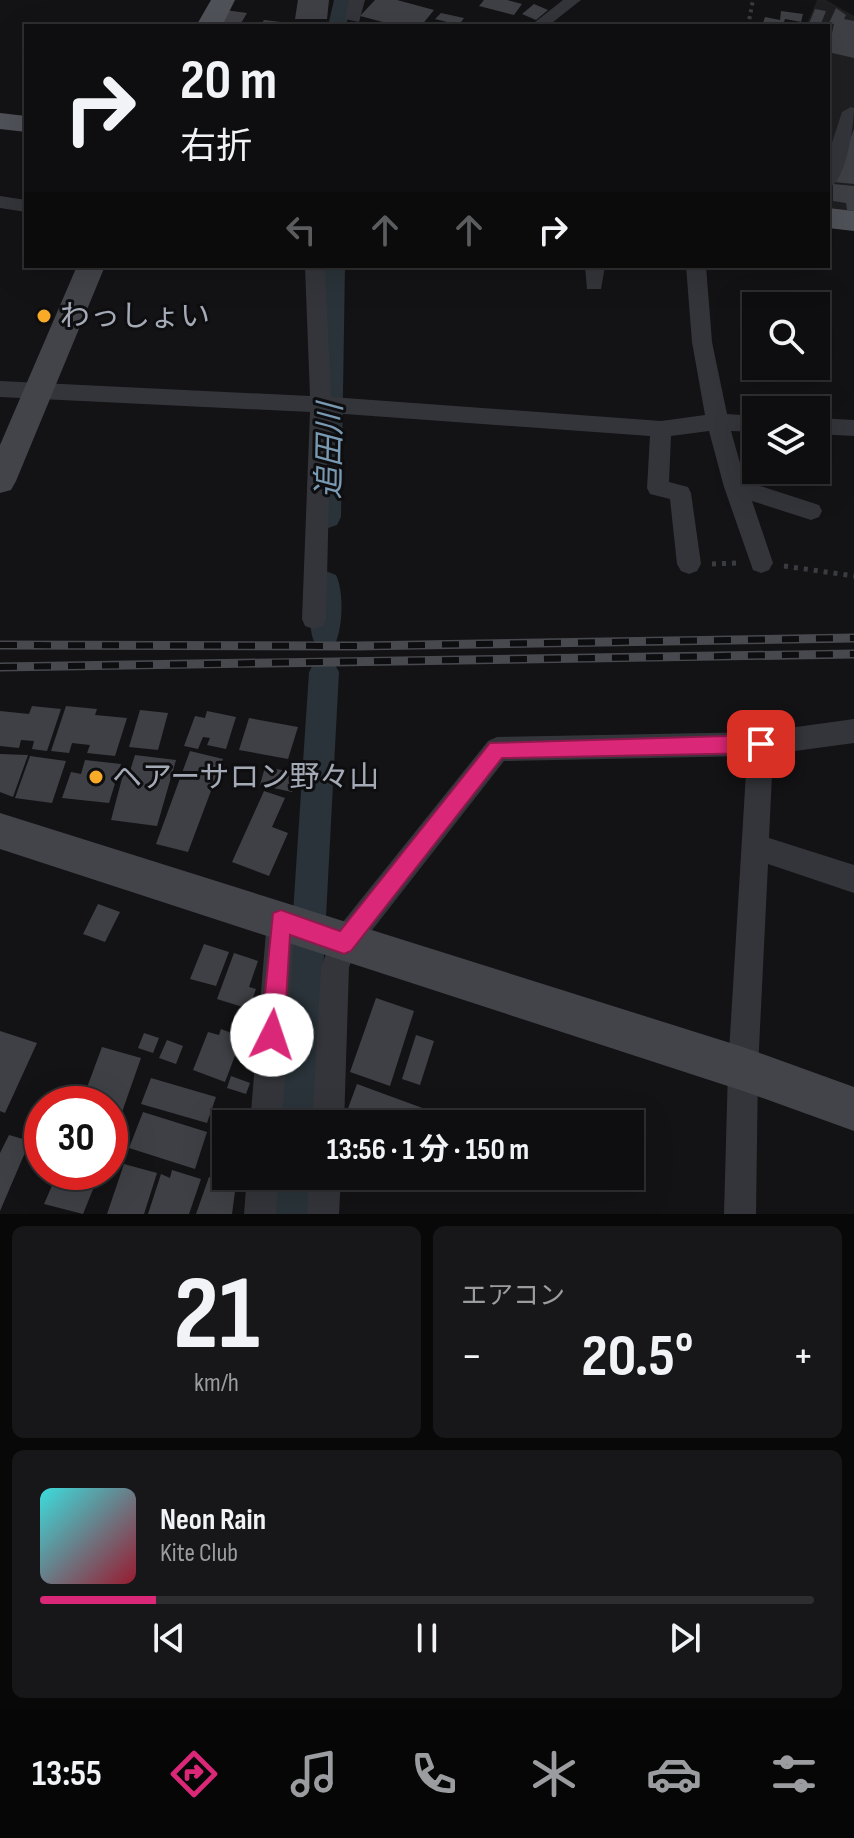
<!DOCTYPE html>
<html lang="ja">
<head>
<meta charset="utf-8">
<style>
	:root { --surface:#0e0e10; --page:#171719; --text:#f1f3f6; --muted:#9b9c9f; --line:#2e2e30; --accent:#db2777 }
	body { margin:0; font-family:"Sofia Sans Condensed","Noto Sans JP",sans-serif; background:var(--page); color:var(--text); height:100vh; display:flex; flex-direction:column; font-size:30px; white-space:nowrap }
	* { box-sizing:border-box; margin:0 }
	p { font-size:26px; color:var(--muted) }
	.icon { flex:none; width:44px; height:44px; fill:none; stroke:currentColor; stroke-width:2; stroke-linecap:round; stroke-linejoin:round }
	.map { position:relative; height:1214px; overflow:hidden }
	.panel { display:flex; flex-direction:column; gap:12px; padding:12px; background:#080809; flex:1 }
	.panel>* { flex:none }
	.hud { position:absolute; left:24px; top:24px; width:806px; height:244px; border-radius:0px; box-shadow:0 8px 32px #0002,0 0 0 2px var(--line); background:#0e0e10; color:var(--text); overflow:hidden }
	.fabs { position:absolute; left:742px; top:292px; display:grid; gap:16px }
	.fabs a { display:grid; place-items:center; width:88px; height:88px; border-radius:0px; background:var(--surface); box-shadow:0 8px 32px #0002,0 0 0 2px var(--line); font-size:40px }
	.speed { position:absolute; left:24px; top:1086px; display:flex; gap:16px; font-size:40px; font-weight:700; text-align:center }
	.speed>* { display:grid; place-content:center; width:104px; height:104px; border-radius:50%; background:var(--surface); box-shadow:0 8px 32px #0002,0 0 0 2px var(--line); line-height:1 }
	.speed .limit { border:12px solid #d22; background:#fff; color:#111 }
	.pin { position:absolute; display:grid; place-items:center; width:68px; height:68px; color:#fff; margin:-34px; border-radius:16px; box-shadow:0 4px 12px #0006 }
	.me { position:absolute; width:88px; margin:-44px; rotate:4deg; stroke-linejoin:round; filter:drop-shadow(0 0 6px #0008) }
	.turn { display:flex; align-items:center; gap:28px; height:168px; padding:0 24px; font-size:36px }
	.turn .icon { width:104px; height:104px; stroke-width:2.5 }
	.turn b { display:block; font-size:56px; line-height:68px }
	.lanes { display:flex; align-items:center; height:76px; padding:0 24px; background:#0003; justify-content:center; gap:40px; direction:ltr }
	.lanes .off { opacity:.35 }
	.big { font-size:60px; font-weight:700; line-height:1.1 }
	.panel .widget { flex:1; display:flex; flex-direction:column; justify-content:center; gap:12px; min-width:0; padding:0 28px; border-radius:12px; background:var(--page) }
	.panel .dial { align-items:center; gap:0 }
	.dial b { font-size:104px; line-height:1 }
	.song { display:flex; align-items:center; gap:24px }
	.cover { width:96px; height:96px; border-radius:12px; background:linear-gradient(135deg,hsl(180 70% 55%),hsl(350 70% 35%)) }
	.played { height:8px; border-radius:4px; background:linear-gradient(90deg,var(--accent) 15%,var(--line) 15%) }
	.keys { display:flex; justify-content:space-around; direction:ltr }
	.heat { display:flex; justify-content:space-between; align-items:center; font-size:44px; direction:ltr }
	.panel .tiles { flex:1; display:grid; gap:12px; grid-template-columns:1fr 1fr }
	.widget:last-child { grid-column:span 2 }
	.trip { position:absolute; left:212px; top:1110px; width:432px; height:80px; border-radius:0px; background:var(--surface); box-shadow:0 8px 32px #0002,0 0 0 2px var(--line); font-weight:700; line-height:80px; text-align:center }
	.dock { display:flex; height:128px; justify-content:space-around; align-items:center; background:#060606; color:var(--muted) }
	.dock .icon { width:56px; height:56px }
	.dock .active { color:var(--accent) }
	.dock b { font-size:36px; color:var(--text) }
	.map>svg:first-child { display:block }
</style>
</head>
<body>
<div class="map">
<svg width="854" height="1214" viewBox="0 0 854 1214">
	<rect width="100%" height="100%" fill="#131315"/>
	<path fill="#1f1f22" d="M 817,0 L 826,0 L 854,16 L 854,212 L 828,209 L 828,26 L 806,26 Z"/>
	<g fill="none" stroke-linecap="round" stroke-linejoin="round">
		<path fill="#293339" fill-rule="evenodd" d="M 334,0 L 352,0 L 346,26 L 328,26 Z
			M 323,266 L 345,266 L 341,517 L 337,525 L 328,528 L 319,525 L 315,517 Z
			M 326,571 L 336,575 C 344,591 343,627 335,644 L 325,647 L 315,644 C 307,627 308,591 316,575 Z
			M 324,659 L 334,663 L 339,672 L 315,1124 L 279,1124 L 309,672 L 314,663 Z
			M 274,1176 L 312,1176 L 310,1214 L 272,1214 Z"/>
	</g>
	<path fill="#3f4045" d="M 298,0 L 329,0 L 327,19 L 295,19 Z
		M 375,0 L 397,0 L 434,10 L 421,26 L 398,26 L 360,16 Z
		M 484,0 L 507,0 L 522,4 L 514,15 L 479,6 Z
		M 534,4 L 548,10 L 536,20 L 522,14 Z
		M 836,8 L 846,15 L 844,19 L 854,21 L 854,58 L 828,52 L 834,24 L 829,23 Z
		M 815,9 L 826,11 L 820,26 L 808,26 Z
		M 225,10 L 247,13 L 240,25 L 218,23 Z
		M 781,11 L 803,14 L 801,22 L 785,19 L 783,26 L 762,26 L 765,17 L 780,20 Z
		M 441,13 L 464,18 L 459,25 L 435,19 Z
		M 264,20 L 297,24 L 296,26 L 260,26 Z
		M 854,130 L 854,184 L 834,182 L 854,129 Z
		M 833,184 L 854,186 L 854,211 L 847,210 L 846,203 L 833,201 Z
		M 32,706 L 61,709 L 47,751 L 32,749 L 34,741 L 21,740 L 19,748 L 0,746 L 0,711 L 29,714 Z
		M 66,706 L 97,709 L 95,715 L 127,718 L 115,756 L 87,753 L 90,745 L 72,743 L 69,753 L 51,751 Z
		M 140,710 L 168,713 L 158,750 L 129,747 Z
		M 207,711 L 236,717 L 226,749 L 207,745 L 210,738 L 203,737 L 198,749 L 184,746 L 195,716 L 205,718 Z
		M 249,718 L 298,727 L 288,759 L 239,750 Z
		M 190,751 L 223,759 L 188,852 L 156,844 Z
		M 0,754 L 28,755 L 13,797 L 0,792 Z
		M 135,755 L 176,760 L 157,826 L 111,820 L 124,771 L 130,771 Z
		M 30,756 L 66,761 L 52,803 L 15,798 Z
		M 85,760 L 121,764 L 109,803 L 62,798 L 71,772 L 81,774 Z
		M 265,767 L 298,773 L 292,792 L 260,785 Z
		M 264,791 L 285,798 L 272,827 L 288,833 L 269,876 L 232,862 Z
		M 98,904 L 120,912 L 105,942 L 83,934 Z
		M 204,944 L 229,952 L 216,986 L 190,979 Z
		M 234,953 L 258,961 L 249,987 L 256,989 L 249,1009 L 217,999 Z
		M 376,998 L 414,1011 L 390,1086 L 350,1072 Z
		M 221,1029 L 242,1037 L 225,1082 L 193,1070 L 208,1032 L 219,1035 Z
		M 0,1031 L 37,1043 L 5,1113 L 0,1111 Z
		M 144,1033 L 159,1038 L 153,1053 L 138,1048 Z
		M 416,1035 L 434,1041 L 420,1085 L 402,1079 Z
		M 167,1040 L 183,1046 L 176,1064 L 159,1058 Z
		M 102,1047 L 141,1058 L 122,1112 L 110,1109 L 110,1104 L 82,1101 Z
		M 231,1076 L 250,1083 L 246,1094 L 227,1088 Z
		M 151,1078 L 216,1097 L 207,1123 L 141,1104 Z
		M 357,1084 L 436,1113 L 432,1124 L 382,1124 L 347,1111 Z
		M 143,1112 L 207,1132 L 195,1169 L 129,1148 Z
		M 9,1135 L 30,1141 L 0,1211 L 0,1153 Z
		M 124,1164 L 157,1173 L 144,1214 L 107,1214 Z
		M 172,1170 L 201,1179 L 189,1214 L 148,1214 L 161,1174 L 170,1178 Z
		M 58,1172 L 100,1172 L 83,1214 L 44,1204 Z
		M 209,1177 L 236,1184 L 232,1214 L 196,1214 Z"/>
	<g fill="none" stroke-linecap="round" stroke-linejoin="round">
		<path stroke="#3a3c41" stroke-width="4" stroke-dasharray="3 4" stroke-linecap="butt" d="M 748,26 L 753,0"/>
		<path stroke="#3a3c41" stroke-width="5" stroke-dasharray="4 6" stroke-linecap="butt" d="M 712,564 L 738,563
			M 784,566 L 854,576"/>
		<path fill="#34353a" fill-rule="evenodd" d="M 349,0 L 365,0 L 359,22 L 345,19 Z
			M 563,0 L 581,0 L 548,26 L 530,26 Z
			M 851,107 L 854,108 C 854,125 846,183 828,188 L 828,155 L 842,112 Z
			M 0,196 L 26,200 L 26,212 L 0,208 Z
			M 305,266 L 325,266 L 331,397 L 661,421 L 705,415 L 692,342 L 686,266 L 706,266 L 712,342 L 727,414 L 756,416 L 756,432 L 731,431 L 745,481 L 819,505 L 822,511 L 819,517 L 811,520 L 752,501 L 773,563 L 769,570 L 761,573 L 753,570 L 724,487 L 709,431 L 671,436 L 669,482 L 688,487 L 691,493 L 701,564 L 697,571 L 689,574 L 681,571 L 677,564 L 670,499 L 650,494 L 647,488 L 650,436 L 331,413 L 326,619 L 323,626 L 314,629 L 305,626 L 302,619 L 310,412 L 0,397 L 0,381 L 310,396 Z
			M 585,266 L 605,266 L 601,289 L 587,289 Z
			M 816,418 L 854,420 L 854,436 L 816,434 Z
			M 854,719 L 854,743 L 773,754 L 769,838 L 854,865 L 854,893 L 768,864 L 758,1069 L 756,1214 L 724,1214 L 728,1069 L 747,756 L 504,761 L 355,952 L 349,967 L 344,1124 L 312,1124 L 321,967 L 334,933 L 488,741 L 497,737 L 761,732 Z
			M 281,906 L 291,910 L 295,920 L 282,1124 L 250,1124 L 267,920 L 271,910 Z
			M 247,1176 L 279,1176 L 276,1214 L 244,1214 Z
			M 309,1176 L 341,1176 L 339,1214 L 307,1214 Z"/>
		<path fill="#42444a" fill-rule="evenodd" d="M 77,266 L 105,266 L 16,481 L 11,490 L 0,493 L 0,445 Z
			M 0,813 L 743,1047 L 854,1087 L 854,1131 L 743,1091 L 0,849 Z"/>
		<path fill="#505259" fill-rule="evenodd" d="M 211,0 L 235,0 L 222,26 L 196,26 Z
			M 0,113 L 26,116 L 26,132 L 0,129 Z
			M 828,208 L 854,211 L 854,231 L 828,228 Z"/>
		<defs>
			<path id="rail" d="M 0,645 L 356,646 L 854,638
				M 0,667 L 854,654"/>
		</defs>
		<use href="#rail" stroke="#47494f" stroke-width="9"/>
		<use href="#rail" stroke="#0e0e10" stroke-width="6" stroke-dasharray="17" stroke-linecap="butt"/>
	</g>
	<path fill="#db2777" stroke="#8e194d" stroke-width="2" d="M 761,735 L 770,744 L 761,753 L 502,758 L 351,951 L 344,954 L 290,935 L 284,1035 L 280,1043 L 272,1046 L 264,1043 L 261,1035 L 273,913 L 281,910 L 340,931 L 490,743 Z"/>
	<g fill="#f9ab28" stroke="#0e0e10" stroke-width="3">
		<circle cx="44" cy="316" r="8"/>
		<circle cx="96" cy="777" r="8"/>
	</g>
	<g text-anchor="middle" stroke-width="6" stroke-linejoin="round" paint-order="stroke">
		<g font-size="30" fill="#a4aab6" stroke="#0e0e10" text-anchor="start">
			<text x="60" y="326">わっしょい</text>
			<text x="112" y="787">ヘアーサロン野々山</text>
		</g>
		<g font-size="32" font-style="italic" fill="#7a9ab3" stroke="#0e0e10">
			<text transform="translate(329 451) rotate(-89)" y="11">追田川</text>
		</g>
	</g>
</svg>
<div class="fabs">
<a><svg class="icon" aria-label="search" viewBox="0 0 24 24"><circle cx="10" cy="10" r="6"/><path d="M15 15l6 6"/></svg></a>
<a><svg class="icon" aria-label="layers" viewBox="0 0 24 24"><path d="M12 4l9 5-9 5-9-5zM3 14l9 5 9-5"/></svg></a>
</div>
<div class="speed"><div class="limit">30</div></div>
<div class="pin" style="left:761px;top:744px;background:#d93025"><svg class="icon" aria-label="arrive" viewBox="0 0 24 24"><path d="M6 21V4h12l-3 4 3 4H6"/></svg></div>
<svg class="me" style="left:272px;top:1035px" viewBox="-20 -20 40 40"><circle r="19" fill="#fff"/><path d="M0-13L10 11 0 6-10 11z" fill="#db2777"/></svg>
<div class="trip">13:56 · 1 分 · 150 m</div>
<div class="hud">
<div class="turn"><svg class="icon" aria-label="right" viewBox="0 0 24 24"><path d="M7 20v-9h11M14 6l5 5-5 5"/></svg><div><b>20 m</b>右折</div></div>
<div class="lanes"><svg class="icon off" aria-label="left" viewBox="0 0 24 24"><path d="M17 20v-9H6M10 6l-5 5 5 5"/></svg><svg class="icon off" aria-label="ahead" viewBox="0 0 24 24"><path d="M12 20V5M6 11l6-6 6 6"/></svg><svg class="icon off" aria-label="ahead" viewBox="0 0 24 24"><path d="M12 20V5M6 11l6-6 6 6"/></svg><svg class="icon" aria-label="right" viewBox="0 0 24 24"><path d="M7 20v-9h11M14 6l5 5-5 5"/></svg></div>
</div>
</div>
<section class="panel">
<div class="tiles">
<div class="widget dial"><b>21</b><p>km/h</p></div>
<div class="widget"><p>エアコン</p>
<div class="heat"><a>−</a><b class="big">20.5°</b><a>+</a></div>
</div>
<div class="widget">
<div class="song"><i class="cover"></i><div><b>Neon Rain</b><p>Kite Club</p></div></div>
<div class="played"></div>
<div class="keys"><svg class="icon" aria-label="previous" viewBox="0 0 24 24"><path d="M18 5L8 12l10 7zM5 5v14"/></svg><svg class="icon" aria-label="pause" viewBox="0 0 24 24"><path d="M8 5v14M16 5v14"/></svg><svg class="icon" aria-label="next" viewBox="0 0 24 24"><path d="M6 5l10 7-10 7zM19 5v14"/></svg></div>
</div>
</div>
</section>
<nav class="dock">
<b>13:55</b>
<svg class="icon active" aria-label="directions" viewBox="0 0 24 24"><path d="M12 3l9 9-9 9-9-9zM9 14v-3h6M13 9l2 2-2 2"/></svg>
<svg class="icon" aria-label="music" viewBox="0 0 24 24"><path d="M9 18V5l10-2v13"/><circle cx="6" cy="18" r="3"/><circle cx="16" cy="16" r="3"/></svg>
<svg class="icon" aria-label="phone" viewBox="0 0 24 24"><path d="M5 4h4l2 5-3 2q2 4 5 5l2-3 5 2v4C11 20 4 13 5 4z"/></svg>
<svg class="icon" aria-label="climate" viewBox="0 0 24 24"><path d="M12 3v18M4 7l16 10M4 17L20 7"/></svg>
<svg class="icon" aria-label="car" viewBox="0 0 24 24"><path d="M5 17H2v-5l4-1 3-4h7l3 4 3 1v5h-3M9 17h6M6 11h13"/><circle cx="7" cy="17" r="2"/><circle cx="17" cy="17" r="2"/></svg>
<svg class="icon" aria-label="filters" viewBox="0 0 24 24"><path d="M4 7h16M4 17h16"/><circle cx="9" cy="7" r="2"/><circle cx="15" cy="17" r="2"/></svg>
</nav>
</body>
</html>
